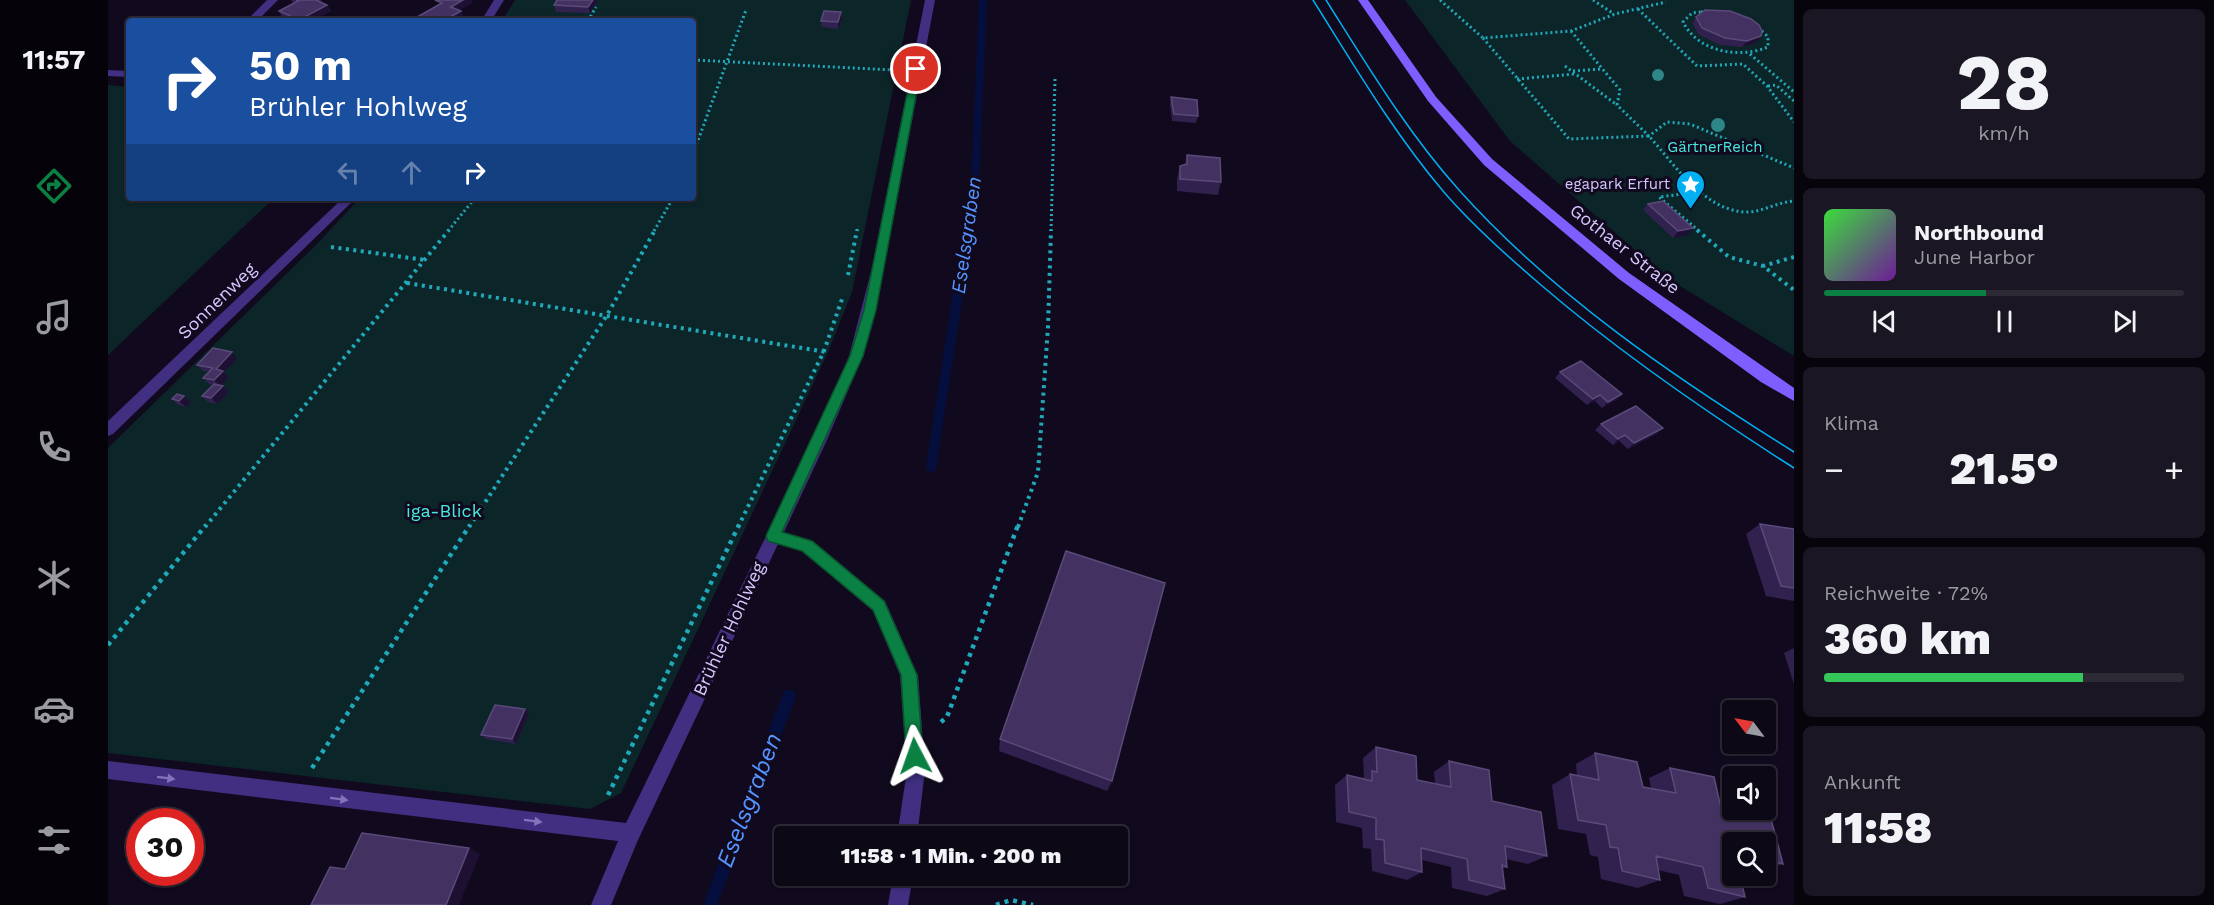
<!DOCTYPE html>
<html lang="de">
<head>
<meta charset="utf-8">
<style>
	:root { --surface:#0d0816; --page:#1b1623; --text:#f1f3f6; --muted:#9a9aa1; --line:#2d2935; --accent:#0b8043 }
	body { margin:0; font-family:"Work Sans",sans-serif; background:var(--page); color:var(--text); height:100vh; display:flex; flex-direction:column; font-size:22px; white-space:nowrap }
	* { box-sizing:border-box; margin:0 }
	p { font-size:20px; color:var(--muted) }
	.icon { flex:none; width:33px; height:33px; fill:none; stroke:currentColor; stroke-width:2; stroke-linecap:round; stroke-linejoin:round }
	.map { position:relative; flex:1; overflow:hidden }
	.drawer { display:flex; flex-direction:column; gap:9px; padding:9px; background:#07040c; width:420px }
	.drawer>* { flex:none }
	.guide { position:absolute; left:18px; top:18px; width:570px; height:183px; border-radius:6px; box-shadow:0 2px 4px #0004,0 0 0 2px var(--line); background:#1a4fa0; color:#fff; overflow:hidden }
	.needle { width:39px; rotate:302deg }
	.fabs { position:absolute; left:1614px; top:700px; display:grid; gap:12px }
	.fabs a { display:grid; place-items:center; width:54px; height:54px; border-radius:6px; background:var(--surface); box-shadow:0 2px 4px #0004,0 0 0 2px var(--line); font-size:30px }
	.speed { position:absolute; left:18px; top:808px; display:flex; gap:12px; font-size:30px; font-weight:700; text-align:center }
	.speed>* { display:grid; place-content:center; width:78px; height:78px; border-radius:50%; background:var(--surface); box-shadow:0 2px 4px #0004,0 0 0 2px var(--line); line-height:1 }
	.speed .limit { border:9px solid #d22; background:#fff; color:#111 }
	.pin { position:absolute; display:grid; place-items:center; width:51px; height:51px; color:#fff; margin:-26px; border:3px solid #fff; border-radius:50%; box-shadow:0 2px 6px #0007 }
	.me { position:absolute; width:66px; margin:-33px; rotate:356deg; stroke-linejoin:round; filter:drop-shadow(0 0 4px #0008) }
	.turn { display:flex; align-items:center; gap:21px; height:126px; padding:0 24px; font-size:27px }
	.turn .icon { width:78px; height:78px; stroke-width:2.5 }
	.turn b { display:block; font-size:42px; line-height:51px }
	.lanes { display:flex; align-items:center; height:57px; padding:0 24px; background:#0003; justify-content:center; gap:30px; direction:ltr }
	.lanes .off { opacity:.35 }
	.big { font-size:45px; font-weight:800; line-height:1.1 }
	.drawer .tile { flex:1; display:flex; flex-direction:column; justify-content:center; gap:9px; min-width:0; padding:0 21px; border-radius:9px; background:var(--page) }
	.drawer .dial { align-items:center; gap:0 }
	.dial b { font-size:78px; line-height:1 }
	.song { display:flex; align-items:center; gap:18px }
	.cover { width:72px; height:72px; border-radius:9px; background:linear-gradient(135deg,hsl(120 70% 55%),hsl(280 70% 35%)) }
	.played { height:6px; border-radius:3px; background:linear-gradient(90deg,var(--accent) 45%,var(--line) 45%) }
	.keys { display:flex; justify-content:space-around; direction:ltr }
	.heat { display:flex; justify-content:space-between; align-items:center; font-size:33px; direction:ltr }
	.charge { height:9px; border-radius:4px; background:linear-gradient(90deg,#34c759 72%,var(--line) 0) }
	.trip { position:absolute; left:666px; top:826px; width:354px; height:60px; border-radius:6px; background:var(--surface); box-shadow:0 2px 4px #0004,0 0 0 2px var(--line); font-weight:800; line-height:60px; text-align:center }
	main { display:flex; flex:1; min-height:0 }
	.menu { display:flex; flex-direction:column; width:108px; justify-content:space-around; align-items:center; background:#050309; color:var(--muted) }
	.menu .icon { width:42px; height:42px }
	.menu .selected { color:var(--accent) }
	.menu b { font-size:27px; color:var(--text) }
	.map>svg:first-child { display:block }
</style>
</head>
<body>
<main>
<nav class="menu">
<b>11:57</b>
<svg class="icon selected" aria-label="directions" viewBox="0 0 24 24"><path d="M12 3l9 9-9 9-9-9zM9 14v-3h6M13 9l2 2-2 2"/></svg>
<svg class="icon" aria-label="music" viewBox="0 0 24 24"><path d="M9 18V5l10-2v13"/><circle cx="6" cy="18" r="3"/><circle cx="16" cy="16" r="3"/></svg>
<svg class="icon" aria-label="phone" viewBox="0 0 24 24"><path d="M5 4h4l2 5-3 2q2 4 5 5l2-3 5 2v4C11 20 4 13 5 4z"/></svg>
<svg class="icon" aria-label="climate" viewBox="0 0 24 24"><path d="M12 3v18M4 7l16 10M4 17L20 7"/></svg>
<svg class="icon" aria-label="car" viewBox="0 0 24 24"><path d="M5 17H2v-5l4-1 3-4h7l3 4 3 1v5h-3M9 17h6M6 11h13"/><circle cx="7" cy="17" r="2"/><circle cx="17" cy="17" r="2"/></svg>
<svg class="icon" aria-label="filters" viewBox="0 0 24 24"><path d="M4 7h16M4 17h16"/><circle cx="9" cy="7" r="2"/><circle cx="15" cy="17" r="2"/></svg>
</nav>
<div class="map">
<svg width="1686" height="905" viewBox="0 0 1686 905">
	<rect width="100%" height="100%" fill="#110a1e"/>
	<path fill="#0c2529" d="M 407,0 L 803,0 L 744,292 L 720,352 L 513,793 L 482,809 L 0,753 L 0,448 L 208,245 L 252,198 L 585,198 L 585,21 L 394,21 Z
		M 1297,0 L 1686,0 L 1686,356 L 1559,278 L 1402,141 Z
		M 0,85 L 21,87 L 21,198 L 166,198 L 0,355 Z"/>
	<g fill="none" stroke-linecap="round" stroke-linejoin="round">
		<path stroke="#040f3d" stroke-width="8" d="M 860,231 L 867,184 L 875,0"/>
		<path stroke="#040f3d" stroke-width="10" d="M 823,467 L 860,230"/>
		<path stroke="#040f3d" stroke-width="13" d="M 602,905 L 681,696"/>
		<path stroke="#20a9ba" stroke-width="3" stroke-dasharray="2 3" stroke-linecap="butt" d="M 1332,0 L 1375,38 L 1463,31 L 1507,14 L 1558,2
			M 1485,0 L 1506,14
			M 1530,9 L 1589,66 L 1635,64 L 1659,86 L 1686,122
			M 1593,12 C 1619,13 1642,17 1660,37 L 1660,47 C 1631,59 1590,52 1575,22 L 1584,13 Z
			M 480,21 L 488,7
			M 1463,31 L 1512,90 L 1509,105 L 1541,136 L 1559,122 L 1582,124 L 1686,168
			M 1375,38 L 1461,139 L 1541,136 C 1566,164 1595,209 1636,212 C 1653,213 1669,202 1686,201
			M 1642,54 L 1686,92
			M 585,60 L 785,70
			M 1457,66 L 1509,105
			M 1465,71 L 1493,69
			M 1409,79 L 1467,74
			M 1660,86 L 1668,85 L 1686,101
			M 585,154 L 638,10
			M 340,231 L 367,198
			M 546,231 L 565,198
			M 749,231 L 750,226
			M 943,231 L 947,79
			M 1591,231 L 1551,197 L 1591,192"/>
		<path stroke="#20a9ba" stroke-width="4" stroke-dasharray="3 4.5" stroke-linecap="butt" d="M 1589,230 L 1621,257 L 1655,266
			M 223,247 L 317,260
			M 1686,257 L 1655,266 L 1686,290
			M 740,275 L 749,230
			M 299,283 L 718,352
			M 97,527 L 341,230
			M 361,527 L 499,315 L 547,230
			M 630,527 L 716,351 L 734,299
			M 910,527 L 930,472 L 940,327 L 943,230"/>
		<path stroke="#20a9ba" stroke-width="4.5" stroke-dasharray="4 5" stroke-linecap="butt" d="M 0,645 L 98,525
			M 833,722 L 839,717 L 910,525
			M 204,768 L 362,525
			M 500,795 L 631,525
			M 888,905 L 903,900 L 925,905"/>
		<path fill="#412f82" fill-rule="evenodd" d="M 159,0 L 170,0 L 149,21 L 138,21 Z
			M 386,0 L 396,0 L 383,21 L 373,21 Z
			M 817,0 L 827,0 L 776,268 L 755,356 L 718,442 L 676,532 L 705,541 L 777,601 L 807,669 L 810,675 L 817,770 L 809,837 L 789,837 L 799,770 L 792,675 L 765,611 L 694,551 L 670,544 L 530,840 L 503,905 L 483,905 L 510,841 L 0,779 L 0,761 L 518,823 L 704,442 L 741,356 L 764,268 Z
			M 0,70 L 21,71 L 21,77 L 0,76 Z
			M 235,198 L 248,198 L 5,434 L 0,436 L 0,421 Z
			M 785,876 L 805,876 L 800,905 L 780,905 Z"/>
		<path fill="#7d5eff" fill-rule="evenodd" d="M 1250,0 L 1260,0 L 1328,97 L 1384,159 L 1521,273 L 1686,388 L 1686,401 L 1653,382 L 1511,279 L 1376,165 L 1320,101 Z"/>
		<path stroke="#00b0f2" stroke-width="1.5" d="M 1205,0 C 1246,65 1285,132 1335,191 C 1364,225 1399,256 1433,285 C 1512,353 1598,412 1686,468
			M 1218,0 C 1259,65 1299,132 1351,190 C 1446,296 1566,377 1686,452"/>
	</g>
	<g fill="#2f8688">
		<circle cx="1550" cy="75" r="6"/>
		<circle cx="1610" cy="125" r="7"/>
	</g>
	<path fill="#31214e" d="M 183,0 L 214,0 L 212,1 L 219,5 L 223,11 L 204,21 L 184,21 L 174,17 L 171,11 L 185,3 Z
		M 490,0 L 482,13 L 448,12 L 446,5 Z
		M 733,12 L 734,19 L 730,29 L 714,27 L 713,21 Z
		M 1588,17 L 1648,43 L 1634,47 L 1612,45 L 1590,34 L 1584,23 Z
		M 1063,97 L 1090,116 L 1088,123 L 1064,121 L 1062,104 Z
		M 1079,155 L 1113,182 L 1110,195 L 1069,191 L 1069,179 L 1072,166 L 1077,165 Z
		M 1540,204 L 1580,235 L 1565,238 L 1535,210 Z
		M 129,359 L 116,372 L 121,377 L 113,385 L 115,386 L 121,392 L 109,404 L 100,402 L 94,396 L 105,385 L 101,384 L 95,378 L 101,372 L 95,371 L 89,365 Z
		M 1452,372 L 1514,394 L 1508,400 L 1494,408 L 1487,401 L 1479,405 L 1447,378 Z
		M 76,396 L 83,402 L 78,407 L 70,405 L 64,399 Z
		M 1493,424 L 1549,434 L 1520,449 L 1511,441 L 1505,445 L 1487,430 Z
		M 1652,524 L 1686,529 L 1686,601 L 1658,596 L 1638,534 Z
		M 1686,648 L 1686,684 L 1676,653 Z
		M 417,709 L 421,713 L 408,744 L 378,739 L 373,735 Z
		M 892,739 L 1004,781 L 999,791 L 891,751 Z
		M 1268,747 L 1309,780 L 1327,783 L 1326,772 L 1341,761 L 1384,801 L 1439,856 L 1420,864 L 1398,859 L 1399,867 L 1394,869 L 1397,889 L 1379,896 L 1344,888 L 1343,867 L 1314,860 L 1314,872 L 1299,880 L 1264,871 L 1263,849 L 1255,848 L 1254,828 L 1228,822 L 1227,785 L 1239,775 L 1255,778 L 1256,777 L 1255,758 Z
		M 1487,753 L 1529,762 L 1535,787 L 1543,788 L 1541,778 L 1562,768 L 1606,777 L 1613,808 L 1663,819 L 1675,864 L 1658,869 L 1658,843 L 1624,843 L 1624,876 L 1632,876 L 1637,897 L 1612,904 L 1576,896 L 1571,875 L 1550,870 L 1552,880 L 1530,888 L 1493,879 L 1490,857 L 1482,855 L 1478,834 L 1450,829 L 1444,785 L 1462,774 L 1469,776 L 1468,764 Z"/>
	<path fill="#1d1033" d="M 355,0 L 364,0 L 365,3 L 346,13 L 343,7 Z
		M 485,0 L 490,0 L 482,13 L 480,7 Z
		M 219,5 L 223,11 L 204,21 L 191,21 L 191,20 Z
		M 353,11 L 356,17 L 349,21 L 335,21 Z
		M 733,12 L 734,19 L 730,29 L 730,22 Z
		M 1653,36 L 1648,43 L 1634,47 L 1639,41 Z
		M 1585,228 L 1580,235 L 1565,238 L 1570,231 Z
		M 124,352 L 129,359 L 116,372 L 121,377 L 112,386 L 106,380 L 108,369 Z
		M 115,386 L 121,392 L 109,404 L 103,398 Z
		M 1514,394 L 1508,400 L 1494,408 L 1500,402 Z
		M 1492,395 L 1487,401 L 1479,405 L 1485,399 Z
		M 76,396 L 83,402 L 78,407 L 71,401 Z
		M 1555,428 L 1549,434 L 1520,449 L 1526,443 Z
		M 1517,435 L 1511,441 L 1505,445 L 1510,439 Z
		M 417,709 L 421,713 L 408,744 L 404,739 Z
		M 361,848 L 372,854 L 351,905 L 338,905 Z"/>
	<path fill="#433261" stroke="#5a4a7a" stroke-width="1.5" d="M 188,0 L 208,0 L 219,5 L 191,20 L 171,11 L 190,1 Z
		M 327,0 L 355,0 L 343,7 L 353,11 L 335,21 L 302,21 L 334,3 Z
		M 449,0 L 485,0 L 480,7 L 446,5 Z
		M 1597,10 L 1622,11 L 1643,19 L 1651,25 L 1654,31 L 1653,36 L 1639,41 L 1617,38 L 1594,28 L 1588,17 Z
		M 716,11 L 733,12 L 730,22 L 713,21 Z
		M 1063,97 L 1089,100 L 1090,116 L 1066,114 Z
		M 1079,155 L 1112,158 L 1113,182 L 1072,179 L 1072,166 L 1079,164 Z
		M 1555,201 L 1585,228 L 1570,231 L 1540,204 Z
		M 105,348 L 124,352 L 108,369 L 115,371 L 106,380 L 95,378 L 105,368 L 89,365 Z
		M 1473,361 L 1514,394 L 1500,402 L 1492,395 L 1485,399 L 1452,372 Z
		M 106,384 L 115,386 L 103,398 L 94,396 Z
		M 69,394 L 76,396 L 71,401 L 64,399 Z
		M 1528,406 L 1555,428 L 1526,443 L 1517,435 L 1510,439 L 1493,424 Z
		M 1652,524 L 1686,529 L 1686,588 L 1673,586 Z
		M 958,551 L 1057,583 L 1004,781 L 892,739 Z
		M 387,705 L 417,709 L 404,739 L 373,735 Z
		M 1268,747 L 1308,756 L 1309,780 L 1343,787 L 1341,761 L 1381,770 L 1384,801 L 1433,812 L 1439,856 L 1397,846 L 1399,867 L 1394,865 L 1397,889 L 1361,880 L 1359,859 L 1313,848 L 1314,872 L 1277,863 L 1276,840 L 1268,839 L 1268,818 L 1241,812 L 1239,775 L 1264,781 L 1264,771 L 1269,772 Z
		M 1487,753 L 1529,762 L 1535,787 L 1568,793 L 1562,768 L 1606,777 L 1613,808 L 1663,819 L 1675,864 L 1658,860 L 1658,843 L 1624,843 L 1624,876 L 1632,876 L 1637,897 L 1600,888 L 1595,867 L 1548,856 L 1552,880 L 1514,871 L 1510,848 L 1502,847 L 1498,825 L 1470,820 L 1462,774 L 1491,780 Z
		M 254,833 L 361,848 L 338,905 L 203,905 L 222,867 L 237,869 Z"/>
	<defs><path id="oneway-solid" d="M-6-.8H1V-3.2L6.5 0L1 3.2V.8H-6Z" transform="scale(1.5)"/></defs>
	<g fill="#8473ba">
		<use href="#oneway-solid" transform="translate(58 778) rotate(7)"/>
		<use href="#oneway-solid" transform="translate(231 799) rotate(7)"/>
		<use href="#oneway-solid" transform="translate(425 821) rotate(7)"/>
	</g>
	<path fill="#0b8043" stroke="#07532c" stroke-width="1.5" d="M 808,66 L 813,69 L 768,310 L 755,356 L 674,532 L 704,541 L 776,601 L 809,675 L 815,756 L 813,762 L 807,764 L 801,762 L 798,756 L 793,675 L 765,610 L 694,551 L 660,541 L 658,536 L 742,356 L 756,310 L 804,69 Z"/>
	<defs>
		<symbol id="sight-pin" viewBox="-11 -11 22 30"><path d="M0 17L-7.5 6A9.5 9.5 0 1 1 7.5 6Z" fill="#00b0f2" stroke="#110a1e"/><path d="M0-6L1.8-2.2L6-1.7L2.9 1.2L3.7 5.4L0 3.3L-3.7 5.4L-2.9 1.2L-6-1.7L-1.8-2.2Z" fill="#fff"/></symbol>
	</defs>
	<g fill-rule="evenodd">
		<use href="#sight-pin" x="1566" y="168" width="33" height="45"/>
	</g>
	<g text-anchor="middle" stroke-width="6" stroke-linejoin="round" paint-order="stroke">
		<g font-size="15" fill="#47ebde" stroke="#110a1e">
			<text x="1607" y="152">GärtnerReich</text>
		</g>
		<g font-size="15" fill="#d7c7ff" stroke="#110a1e" text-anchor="end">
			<text x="1562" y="189">egapark Erfurt</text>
		</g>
		<g font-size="18" fill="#d7c7ff" stroke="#110a1e">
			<text transform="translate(1517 249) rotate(38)" y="6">Gothaer Straße</text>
			<text transform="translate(109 301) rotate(-44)" y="6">Sonnenweg</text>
			<text transform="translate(621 629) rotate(-65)" y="6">Brühler Hohlweg</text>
		</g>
		<g font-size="18" fill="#47ebde" stroke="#110a1e">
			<text x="336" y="517">iga-Blick</text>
		</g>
		<g font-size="20" font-style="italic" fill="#5593ff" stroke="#110a1e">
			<text transform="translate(858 235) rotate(-82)" y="7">Eselsgraben</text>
		</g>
		<g font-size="24" font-style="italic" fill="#5593ff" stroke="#110a1e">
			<text transform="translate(641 800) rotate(-69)" y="8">Eselsgraben</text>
		</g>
	</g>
</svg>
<div class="fabs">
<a><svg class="needle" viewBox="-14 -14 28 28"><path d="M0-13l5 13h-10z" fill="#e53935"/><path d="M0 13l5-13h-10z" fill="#9a9aa1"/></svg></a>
<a><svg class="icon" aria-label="sound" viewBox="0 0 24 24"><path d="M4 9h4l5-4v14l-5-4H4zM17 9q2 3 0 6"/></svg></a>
<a><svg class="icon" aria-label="search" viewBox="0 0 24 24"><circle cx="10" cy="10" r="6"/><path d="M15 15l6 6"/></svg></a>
</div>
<div class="speed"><div class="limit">30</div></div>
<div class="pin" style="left:808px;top:69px;background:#d93025"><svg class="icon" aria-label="arrive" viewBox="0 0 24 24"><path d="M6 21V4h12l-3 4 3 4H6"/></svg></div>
<svg class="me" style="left:807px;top:756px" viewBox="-20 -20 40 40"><path d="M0-17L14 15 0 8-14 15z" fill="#0b8043" stroke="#fff" stroke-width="4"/></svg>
<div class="trip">11:58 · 1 Min. · 200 m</div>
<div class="guide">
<div class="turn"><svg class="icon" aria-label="right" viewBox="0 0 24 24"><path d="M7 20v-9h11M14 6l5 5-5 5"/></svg><div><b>50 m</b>Brühler Hohlweg</div></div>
<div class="lanes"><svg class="icon off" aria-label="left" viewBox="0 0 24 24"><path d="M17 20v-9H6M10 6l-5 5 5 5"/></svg><svg class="icon off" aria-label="ahead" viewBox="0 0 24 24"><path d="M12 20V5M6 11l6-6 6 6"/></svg><svg class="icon" aria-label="right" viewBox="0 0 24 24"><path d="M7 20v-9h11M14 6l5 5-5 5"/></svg></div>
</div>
</div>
<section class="drawer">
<div class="tile dial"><b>28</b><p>km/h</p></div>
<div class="tile">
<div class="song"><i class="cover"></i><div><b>Northbound</b><p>June Harbor</p></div></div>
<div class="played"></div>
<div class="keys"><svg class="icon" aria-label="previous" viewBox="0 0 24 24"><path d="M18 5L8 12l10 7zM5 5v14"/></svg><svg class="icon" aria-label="pause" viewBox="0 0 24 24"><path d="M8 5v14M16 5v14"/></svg><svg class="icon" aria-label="next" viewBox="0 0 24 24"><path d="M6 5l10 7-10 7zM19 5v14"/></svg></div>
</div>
<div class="tile"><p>Klima</p>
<div class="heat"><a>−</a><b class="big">21.5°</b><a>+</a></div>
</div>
<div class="tile"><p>Reichweite · 72%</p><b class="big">360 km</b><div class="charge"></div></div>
<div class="tile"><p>Ankunft</p><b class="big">11:58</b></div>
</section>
</main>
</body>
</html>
